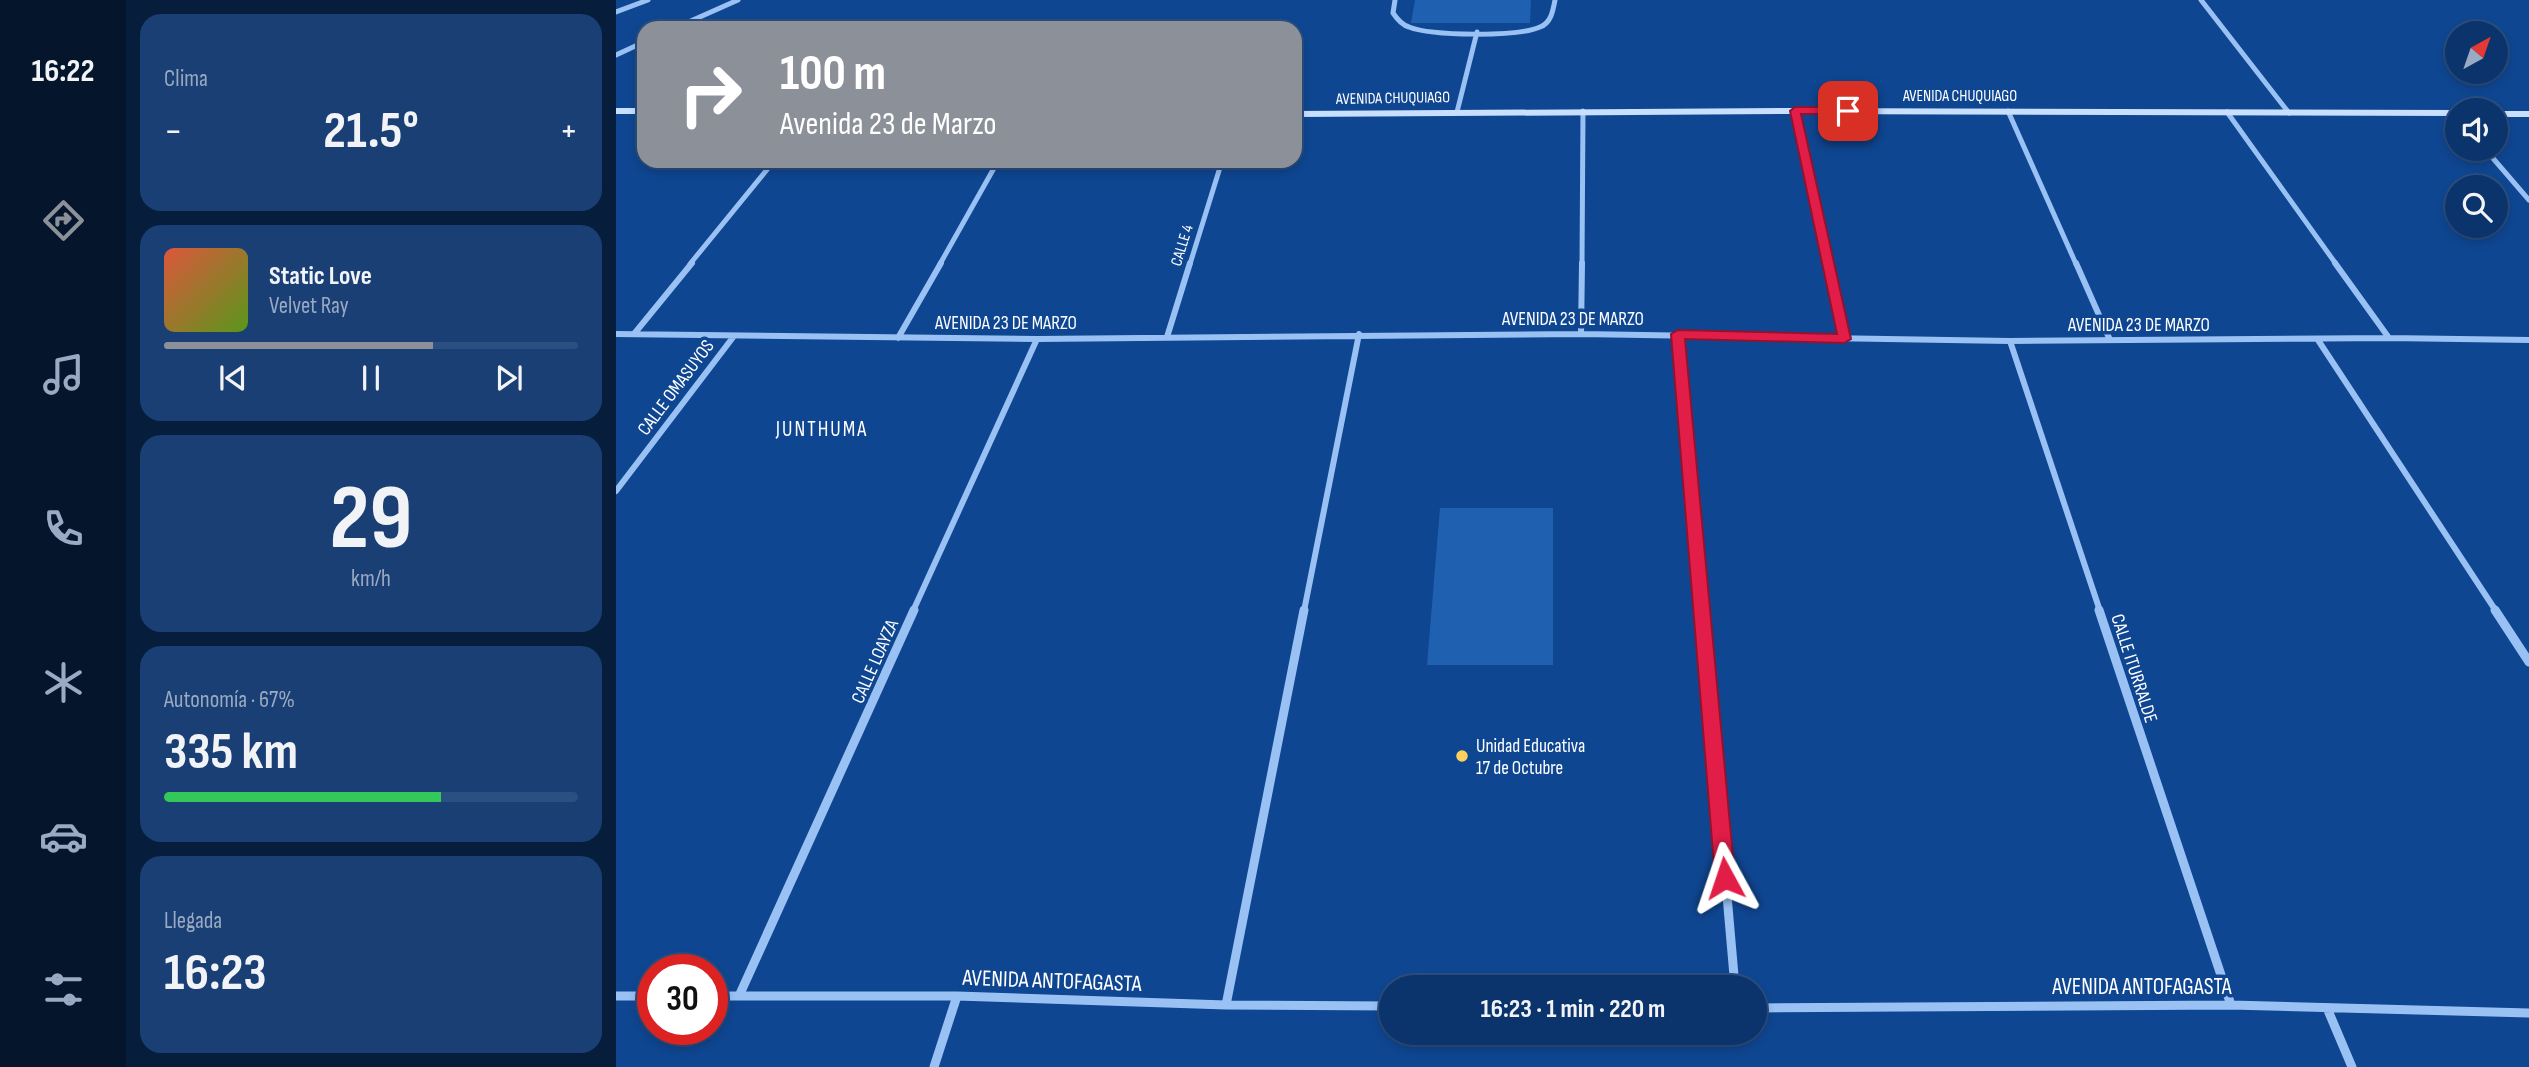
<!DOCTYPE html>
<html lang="es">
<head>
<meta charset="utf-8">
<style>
	:root { --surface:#0b346d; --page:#193f75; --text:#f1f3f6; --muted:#9aaac2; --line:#2b4f80; --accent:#8c9099 }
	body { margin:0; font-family:"Sofia Sans Condensed",sans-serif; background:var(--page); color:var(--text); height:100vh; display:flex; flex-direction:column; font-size:26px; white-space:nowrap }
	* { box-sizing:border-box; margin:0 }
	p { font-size:23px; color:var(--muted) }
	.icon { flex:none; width:38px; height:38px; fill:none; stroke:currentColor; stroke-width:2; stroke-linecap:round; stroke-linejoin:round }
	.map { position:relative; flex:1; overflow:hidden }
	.drawer { display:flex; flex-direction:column; gap:14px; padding:14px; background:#061d3c; width:490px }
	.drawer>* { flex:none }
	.banner { position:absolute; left:21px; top:21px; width:665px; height:147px; border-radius:21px; box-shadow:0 4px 10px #0003,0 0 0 2px var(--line); background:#8c9099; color:#fff; overflow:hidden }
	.needle { width:46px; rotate:40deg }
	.buttons { position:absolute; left:1829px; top:21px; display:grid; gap:14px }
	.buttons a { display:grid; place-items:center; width:63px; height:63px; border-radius:50%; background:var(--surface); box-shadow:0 4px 10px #0003,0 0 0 2px var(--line); font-size:35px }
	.speed { position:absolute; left:21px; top:954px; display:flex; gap:14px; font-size:35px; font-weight:700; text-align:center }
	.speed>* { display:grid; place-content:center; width:91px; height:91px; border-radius:50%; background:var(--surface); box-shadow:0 4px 10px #0003,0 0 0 2px var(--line); line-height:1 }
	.speed .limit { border:10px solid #d22; background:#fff; color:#111 }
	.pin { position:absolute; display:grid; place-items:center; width:60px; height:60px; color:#fff; margin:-30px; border-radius:14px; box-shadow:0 4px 10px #0006 }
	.me { position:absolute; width:77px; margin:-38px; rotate:355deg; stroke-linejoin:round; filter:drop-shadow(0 0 5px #0008) }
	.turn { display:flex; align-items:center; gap:24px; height:147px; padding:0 28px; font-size:32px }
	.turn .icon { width:91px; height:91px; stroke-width:2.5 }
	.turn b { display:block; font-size:49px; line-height:60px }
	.big { font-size:52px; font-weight:700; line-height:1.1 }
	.drawer .widget { flex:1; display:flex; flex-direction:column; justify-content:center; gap:10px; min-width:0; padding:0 24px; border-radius:21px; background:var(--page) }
	.drawer .dial { align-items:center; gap:0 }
	.dial b { font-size:91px; line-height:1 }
	.song { display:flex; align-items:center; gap:21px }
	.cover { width:84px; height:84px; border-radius:10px; background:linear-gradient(135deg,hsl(10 70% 55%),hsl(90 70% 35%)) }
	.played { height:7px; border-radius:4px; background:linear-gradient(90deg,var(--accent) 65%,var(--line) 65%) }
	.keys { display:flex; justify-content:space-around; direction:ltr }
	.heat { display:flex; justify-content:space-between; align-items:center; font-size:38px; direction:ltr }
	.charge { height:10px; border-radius:5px; background:linear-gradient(90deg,#34c759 67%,var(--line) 0) }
	.trip { position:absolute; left:763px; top:975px; width:388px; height:70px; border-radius:35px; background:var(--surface); box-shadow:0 4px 10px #0003,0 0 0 2px var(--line); font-weight:700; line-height:70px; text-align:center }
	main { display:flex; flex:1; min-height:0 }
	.tabs { display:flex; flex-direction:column; width:126px; justify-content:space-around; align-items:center; background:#04152c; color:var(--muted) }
	.tabs .icon { width:49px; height:49px }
	.tabs .active { color:var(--accent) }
	.tabs b { font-size:32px; color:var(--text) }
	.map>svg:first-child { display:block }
</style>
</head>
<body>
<main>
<nav class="tabs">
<b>16:22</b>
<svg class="icon active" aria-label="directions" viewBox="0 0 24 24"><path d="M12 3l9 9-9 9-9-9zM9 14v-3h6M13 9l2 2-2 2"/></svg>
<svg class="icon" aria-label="music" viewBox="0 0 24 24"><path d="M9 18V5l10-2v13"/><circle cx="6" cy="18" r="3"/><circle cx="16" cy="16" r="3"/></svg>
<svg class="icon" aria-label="phone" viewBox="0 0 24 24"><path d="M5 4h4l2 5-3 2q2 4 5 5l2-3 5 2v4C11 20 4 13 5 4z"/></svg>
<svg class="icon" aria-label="climate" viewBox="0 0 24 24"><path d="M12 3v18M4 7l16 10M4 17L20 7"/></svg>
<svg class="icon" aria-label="car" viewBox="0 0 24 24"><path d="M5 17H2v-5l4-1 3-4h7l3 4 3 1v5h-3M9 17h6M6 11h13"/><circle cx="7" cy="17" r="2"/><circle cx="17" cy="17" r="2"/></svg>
<svg class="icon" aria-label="filters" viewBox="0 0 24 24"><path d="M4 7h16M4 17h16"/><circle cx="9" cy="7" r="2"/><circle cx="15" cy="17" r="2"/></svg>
</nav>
<section class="drawer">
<div class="widget"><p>Clima</p>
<div class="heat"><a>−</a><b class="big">21.5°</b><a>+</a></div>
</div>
<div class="widget">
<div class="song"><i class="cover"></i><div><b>Static Love</b><p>Velvet Ray</p></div></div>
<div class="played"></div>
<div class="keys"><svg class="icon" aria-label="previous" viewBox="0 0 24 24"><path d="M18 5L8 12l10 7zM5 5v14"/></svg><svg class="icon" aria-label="pause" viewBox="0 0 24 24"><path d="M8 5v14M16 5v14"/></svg><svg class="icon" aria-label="next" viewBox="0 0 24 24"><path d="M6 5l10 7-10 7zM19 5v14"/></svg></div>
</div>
<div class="widget dial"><b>29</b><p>km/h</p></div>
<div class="widget"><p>Autonomía · 67%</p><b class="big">335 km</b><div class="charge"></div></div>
<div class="widget"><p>Llegada</p><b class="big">16:23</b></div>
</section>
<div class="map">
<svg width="1913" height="1067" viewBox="0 0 1913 1067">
	<rect width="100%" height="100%" fill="#0f4691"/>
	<path fill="#2060b1" d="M 799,0 L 915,0 L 914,23 L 795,23 Z
		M 824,508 L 937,508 L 937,665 L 811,665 Z"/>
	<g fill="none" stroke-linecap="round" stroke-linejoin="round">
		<path stroke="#99c1f4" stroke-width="5" d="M 779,0 L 777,13 C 781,19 786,25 793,27 C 815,36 902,37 924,27 C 935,23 937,11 939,0
			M 1585,0 L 1673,113
			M 0,12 L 32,0
			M 59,28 L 122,0
			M 0,55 L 28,42
			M 1179,111 L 1212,264
			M 1392,111 L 1460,264
			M 841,112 L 861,32
			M 1611,112 L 1720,264
			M 1869,149 L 1913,200
			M 74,264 L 158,161
			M 324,264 L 382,161
			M 574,264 L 606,161
			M 966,264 L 967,111"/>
		<path stroke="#99c1f4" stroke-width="6" d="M 1212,263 L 1228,339
			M 1460,263 L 1494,340
			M 1719,263 L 1773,338
			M 0,334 L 421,339 L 965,334 L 1394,341 L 1773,338 L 1913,340
			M 18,334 L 76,263
			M 965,334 L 966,263
			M 1062,334 L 1086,611
			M 551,337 L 574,263
			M 282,338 L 325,263
			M 1702,340 L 1880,611
			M 1394,341 L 1484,611
			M 0,491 L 118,336
			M 297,611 L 421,339
			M 688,611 L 743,334"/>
		<path stroke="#99c1f4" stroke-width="9" d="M 1086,610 L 1119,987
			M 1483,610 L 1615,1005
			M 1879,610 L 1913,662
			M 0,996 L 37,996
			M 96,996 L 341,996 L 610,1005 L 775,1006
			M 123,996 L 298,610
			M 610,1005 L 688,610
			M 1139,1008 L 1615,1005 L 1913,1013
			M 1711,1008 L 1736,1067
			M 318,1067 L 341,996"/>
		<path fill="#c8dffd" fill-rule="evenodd" d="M 0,108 L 28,108 L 28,114 L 0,114 Z
			M 1179,108 L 1841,110 L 1842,110 L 1841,116 L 1179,114 L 679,117 L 679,111 Z
			M 1880,111 L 1913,111 L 1913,117 L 1880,117 Z"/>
	</g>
	<path fill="#e11d48" stroke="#92132f" stroke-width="2" d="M 1179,107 L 1232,107 L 1238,111 L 1232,114 L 1185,114 L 1235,339 L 1228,343 L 1069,339 L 1119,878 L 1116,885 L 1109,888 L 1102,885 L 1099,878 L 1055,334 L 1062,330 L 1221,334 L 1174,111 Z"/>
	<circle fill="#ffd15c" stroke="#0f4691" stroke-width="2.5" cx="846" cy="756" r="7"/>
	<g text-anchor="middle" stroke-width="7" stroke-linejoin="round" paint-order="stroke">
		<g font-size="16" fill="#fff" stroke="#0f4691">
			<text x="1344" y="101">AVENIDA CHUQUIAGO</text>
			<text transform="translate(777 97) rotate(-1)" y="6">AVENIDA CHUQUIAGO</text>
			<text transform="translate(565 245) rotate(-73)" y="6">CALLE 4</text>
		</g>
		<g font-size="19" fill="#fff" stroke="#0f4691">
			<text x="957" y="325">AVENIDA 23 DE MARZO</text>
			<text x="390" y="329">AVENIDA 23 DE MARZO</text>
			<text x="1523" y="331">AVENIDA 23 DE MARZO</text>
			<text transform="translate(59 387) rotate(-53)" y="7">CALLE OMASUYOS</text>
			<text transform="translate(258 661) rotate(-66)" y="7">CALLE LOAYZA</text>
			<text transform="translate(1519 668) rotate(72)" y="7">CALLE ITURRALDE</text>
		</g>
		<g font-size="19" fill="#fff" stroke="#0f4691" text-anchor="start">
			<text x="860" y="752">Unidad Educativa<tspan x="860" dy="22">17 de Octubre</tspan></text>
		</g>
		<g font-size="21" letter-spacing="2" fill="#fff" stroke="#0f4691">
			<text x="206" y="436">JUNTHUMA</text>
		</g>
		<g font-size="23" fill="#fff" stroke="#0f4691">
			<text transform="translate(436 980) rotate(2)" y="8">AVENIDA ANTOFAGASTA</text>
			<text x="1526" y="994">AVENIDA ANTOFAGASTA</text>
		</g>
	</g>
</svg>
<div class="buttons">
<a><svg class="needle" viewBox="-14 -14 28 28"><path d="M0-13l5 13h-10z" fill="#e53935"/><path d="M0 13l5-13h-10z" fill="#9aaac2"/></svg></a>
<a><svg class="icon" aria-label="sound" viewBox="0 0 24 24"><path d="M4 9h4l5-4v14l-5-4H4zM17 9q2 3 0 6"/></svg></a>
<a><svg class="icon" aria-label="search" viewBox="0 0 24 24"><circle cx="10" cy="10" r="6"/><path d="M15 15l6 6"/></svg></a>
</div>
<div class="speed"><div class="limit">30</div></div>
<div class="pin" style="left:1232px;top:111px;background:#d93025"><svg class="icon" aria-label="arrive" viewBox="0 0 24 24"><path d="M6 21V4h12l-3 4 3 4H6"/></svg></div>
<svg class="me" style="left:1109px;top:878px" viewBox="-20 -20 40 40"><path d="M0-17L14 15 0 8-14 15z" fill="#e11d48" stroke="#fff" stroke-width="4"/></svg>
<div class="trip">16:23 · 1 min · 220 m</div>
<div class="banner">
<div class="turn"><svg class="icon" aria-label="right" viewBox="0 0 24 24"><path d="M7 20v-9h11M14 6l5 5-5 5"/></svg><div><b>100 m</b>Avenida 23 de Marzo</div></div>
</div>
</div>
</main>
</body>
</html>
